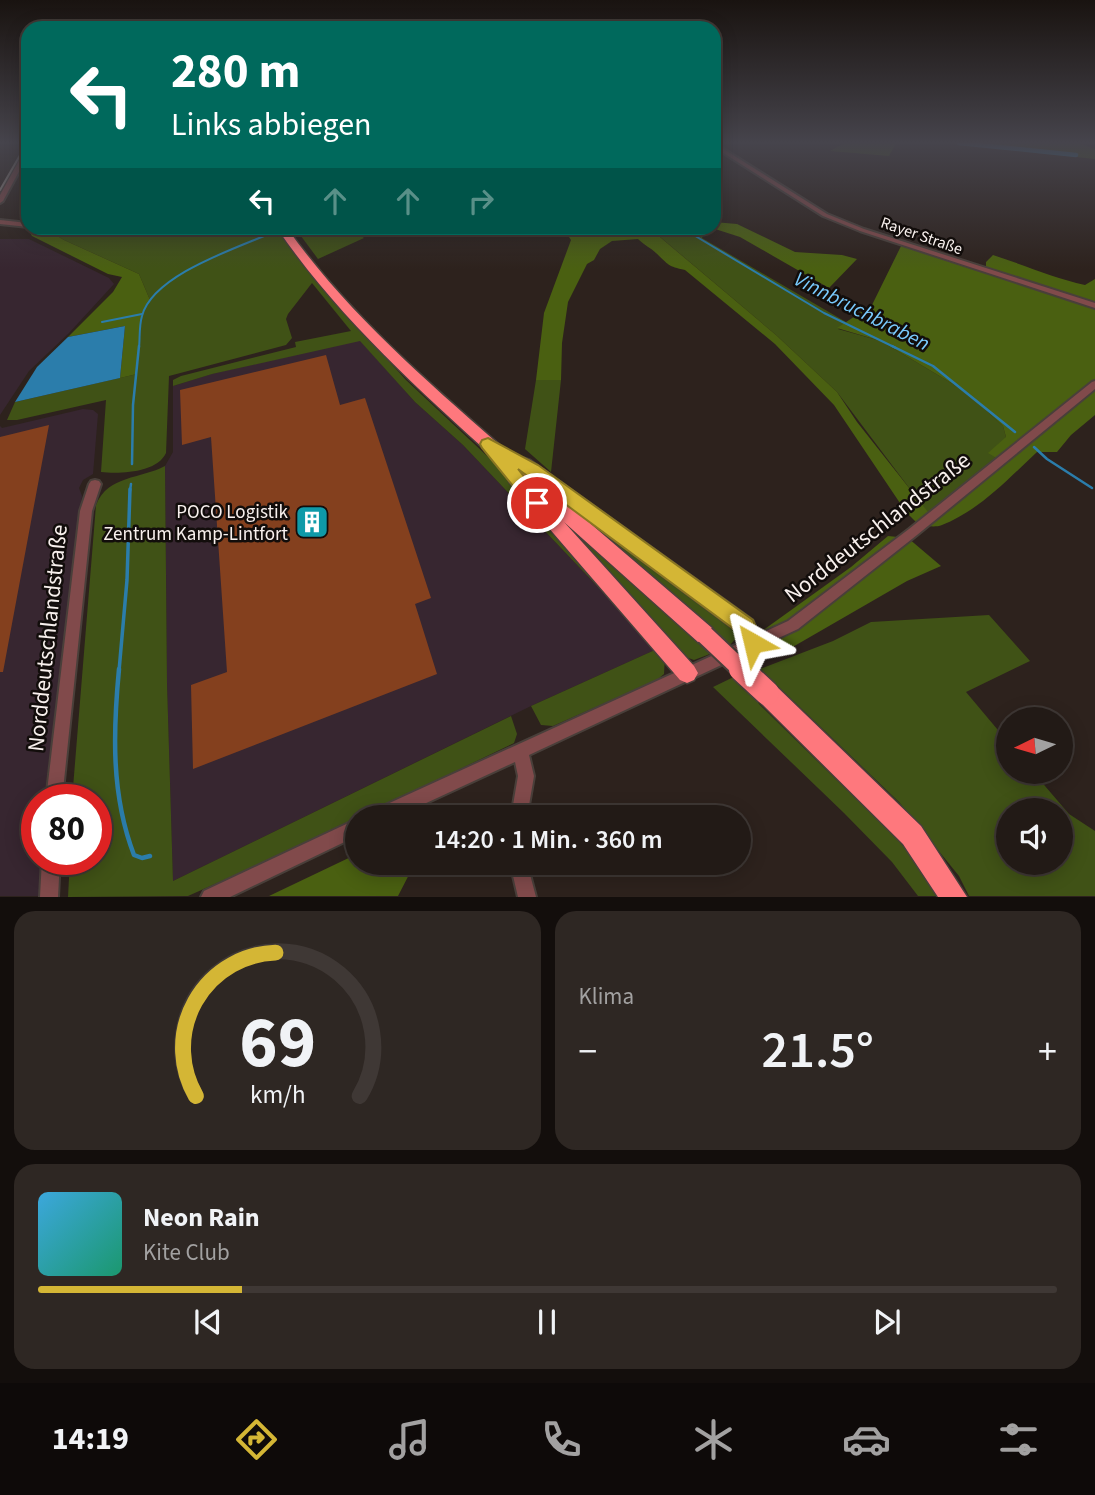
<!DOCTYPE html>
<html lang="de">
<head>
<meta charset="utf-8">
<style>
	:root { --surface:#221a16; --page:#2e2723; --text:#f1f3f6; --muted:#a2a1a1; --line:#3f3835; --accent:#d4b635 }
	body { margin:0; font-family:"Source Sans 3",sans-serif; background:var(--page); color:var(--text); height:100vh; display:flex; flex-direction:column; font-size:26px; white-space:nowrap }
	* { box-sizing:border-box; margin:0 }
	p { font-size:23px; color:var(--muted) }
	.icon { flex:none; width:38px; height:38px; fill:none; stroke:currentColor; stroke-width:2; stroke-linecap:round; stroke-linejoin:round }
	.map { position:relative; height:897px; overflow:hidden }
	.side { display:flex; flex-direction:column; gap:14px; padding:14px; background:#130e0c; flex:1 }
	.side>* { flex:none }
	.banner { position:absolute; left:21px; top:21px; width:700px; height:214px; border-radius:21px; box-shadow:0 4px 18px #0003,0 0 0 2px var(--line); background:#00695c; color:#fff; overflow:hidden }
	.needle { width:46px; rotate:265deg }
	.controls { position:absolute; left:996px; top:707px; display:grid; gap:14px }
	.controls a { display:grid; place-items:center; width:77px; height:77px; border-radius:50%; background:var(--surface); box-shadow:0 4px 18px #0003,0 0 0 2px var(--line); font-size:35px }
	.speed { position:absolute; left:21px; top:784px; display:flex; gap:14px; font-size:35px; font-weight:700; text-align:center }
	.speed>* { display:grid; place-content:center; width:91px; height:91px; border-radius:50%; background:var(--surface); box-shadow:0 4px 18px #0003,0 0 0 2px var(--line); line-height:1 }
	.speed .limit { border:10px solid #d22; background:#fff; color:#111 }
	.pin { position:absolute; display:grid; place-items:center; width:60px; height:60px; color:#fff; margin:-30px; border:4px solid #fff; border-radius:50%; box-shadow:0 2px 7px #0007 }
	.me { position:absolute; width:77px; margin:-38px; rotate:323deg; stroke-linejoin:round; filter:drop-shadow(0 0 5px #0008) }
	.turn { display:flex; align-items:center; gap:24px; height:147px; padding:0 35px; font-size:32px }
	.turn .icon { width:91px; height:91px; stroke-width:2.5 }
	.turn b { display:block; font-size:49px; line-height:60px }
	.lanes { display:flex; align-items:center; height:66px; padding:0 35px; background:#0003; justify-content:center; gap:35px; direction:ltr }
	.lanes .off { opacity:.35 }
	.big { font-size:52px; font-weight:600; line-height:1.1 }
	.side .card { flex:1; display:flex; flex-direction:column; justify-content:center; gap:10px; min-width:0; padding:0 24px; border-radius:21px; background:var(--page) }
	.side .dial { align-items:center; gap:0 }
	.dial svg { height:182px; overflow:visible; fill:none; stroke:var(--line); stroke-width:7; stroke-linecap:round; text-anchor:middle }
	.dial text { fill:var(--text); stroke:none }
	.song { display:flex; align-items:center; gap:21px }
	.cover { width:84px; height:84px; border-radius:10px; background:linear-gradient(135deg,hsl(200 70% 55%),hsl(160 70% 35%)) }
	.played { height:7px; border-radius:4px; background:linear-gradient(90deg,var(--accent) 20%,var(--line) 20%) }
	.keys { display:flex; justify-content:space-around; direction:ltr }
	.heat { display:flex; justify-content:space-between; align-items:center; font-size:38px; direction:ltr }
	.side .tiles { flex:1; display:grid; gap:14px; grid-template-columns:1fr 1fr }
	.card:last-child { grid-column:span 2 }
	.trip { position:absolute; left:345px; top:805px; width:406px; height:70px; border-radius:35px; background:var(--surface); box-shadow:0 4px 18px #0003,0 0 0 2px var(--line); font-weight:600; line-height:70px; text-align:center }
	.tabs { display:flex; height:112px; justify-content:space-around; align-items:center; background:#0e0a09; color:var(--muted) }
	.tabs .icon { width:49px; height:49px }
	.tabs .on { color:var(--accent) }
	.tabs b { font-size:32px; color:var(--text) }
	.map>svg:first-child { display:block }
</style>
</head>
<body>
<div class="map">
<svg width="1095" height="897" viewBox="0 0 1095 897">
	<rect width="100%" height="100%" fill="#2d221d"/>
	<path fill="#372630" d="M 0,239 L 29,239 L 109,278 L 114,284 L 69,333 L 29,371 L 0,415 Z
		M 360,340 L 415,402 L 463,445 L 657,649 L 531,706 L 173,881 L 167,683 L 165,466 L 173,452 L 173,386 L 211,374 Z
		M 83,409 L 93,410 L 98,414 L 93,474 L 83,480 L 79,488 L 82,496 L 44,800 L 37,800 L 37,859 L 41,859 L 41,896 L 0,896 L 0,426 L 2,428 Z"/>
	<path fill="#405216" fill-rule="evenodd" d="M 844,143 L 896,143 L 889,156 L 830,151 Z
		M 947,143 L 1079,143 L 1095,149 L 1095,159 Z
		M 44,228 L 278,228 L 316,281 L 406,380 L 502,470 L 658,645 L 665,656 L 664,674 L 657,680 L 553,726 L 541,725 L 531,706 L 657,649 L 463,445 L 415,402 L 360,341 L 212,374 L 173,386 L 173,380 L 181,376 L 296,347 L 295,342 L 351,331 L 312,283 L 288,314 L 286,319 L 292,338 L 286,345 L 169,376 L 166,453 C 157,473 119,474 101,472 L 106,400 L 17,420 L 7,420 L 15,402 L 137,374 L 142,314 L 150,300 L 139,274 L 64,240 Z
		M 295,228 L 356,228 L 354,230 L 364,238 L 318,259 Z
		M 682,231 L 702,238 L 846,322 L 838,329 L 881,341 L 968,393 L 1003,426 L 1006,437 L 1001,461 L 931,517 L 837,392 L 776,335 L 659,236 Z
		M 536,380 L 561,380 L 551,472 L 525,449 Z
		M 165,466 L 167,683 L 173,881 L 511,716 L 517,734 L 514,743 L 303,845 L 188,896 L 68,897 L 70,859 L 96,859 L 96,800 L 72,800 L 96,505 C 108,475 141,479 165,466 Z
		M 543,499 L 710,654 L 694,660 L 683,656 Z
		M 582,514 L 737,630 L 739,635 L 730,645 Z
		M 989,615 L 1030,661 L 966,692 L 1008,742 L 1008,772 L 1033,772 L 1069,814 L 1095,831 L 1095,896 L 969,896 L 959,876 L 899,802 L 760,669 L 833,641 L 871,622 ZM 1008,810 L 1060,810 L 1060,863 L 1008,863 Z
		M 744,672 L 759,704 L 897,839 L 921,867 L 940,896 L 918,896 L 892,862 L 844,813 L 713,687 Z"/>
	<path fill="#4a6011" d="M 714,222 L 737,224 L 795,252 L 842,255 L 857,259 L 829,288 L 740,237 L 712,228 Z
		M 26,226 L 44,228 L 64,240 L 139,274 L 150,300 L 142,314 L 137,374 L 120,378 L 125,326 L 68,337 L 113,292 L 122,277 L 108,274 L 32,236 Z
		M 567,228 L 577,228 L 578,233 L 649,228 L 704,228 L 691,229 L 703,235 L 702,238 L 682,231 L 660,237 L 776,335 L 837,392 L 857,422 L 932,517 L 1000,460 L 988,453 L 1006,437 L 1003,426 L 968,393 L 881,341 L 837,328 L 872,305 L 903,242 L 986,269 L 986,262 L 993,255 C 1024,265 1054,278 1085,285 L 1095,279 L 1095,415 L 1071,435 L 1057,452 L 1037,452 C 1008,479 980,510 942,525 C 935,528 927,525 921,527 L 906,512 L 834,405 L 775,344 L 685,270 C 667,266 669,265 656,253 C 651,248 644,245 638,239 L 612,241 L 600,249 L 594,260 L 587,264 L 568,302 L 562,343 L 561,380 L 536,380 L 544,313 L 571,240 L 567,234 Z
		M 888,536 L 908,538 L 941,566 L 907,581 L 784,652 L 762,631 L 851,567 Z
		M 357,854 L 357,863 L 415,863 L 398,896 L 269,896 Z"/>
	<path fill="#2b7dab" d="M 125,326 L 120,378 L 15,402 L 37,367 L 68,337 Z"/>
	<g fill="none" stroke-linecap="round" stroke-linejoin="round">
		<path stroke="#2b7dab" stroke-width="2" d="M 687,231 L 824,313 L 896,348
			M 102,322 L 142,314
			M 139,348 C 140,338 139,326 142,316 C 153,274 240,247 276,231"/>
		<path stroke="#2b7dab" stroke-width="2.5" d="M 892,346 L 933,366 L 1015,432
			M 1034,447 L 1047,459 L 1092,488
			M 132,464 L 133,405 L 139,346
			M 130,491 L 131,484"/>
		<path stroke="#2b7dab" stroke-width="3.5" d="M 119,671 L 127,580 L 130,489"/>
		<path stroke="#2b7dab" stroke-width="4.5" d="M 119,669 C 113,732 111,795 134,855 L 142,858 L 150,856"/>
		<path stroke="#2b7dab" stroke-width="4.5" d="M 959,143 L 1076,155"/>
	</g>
	<path fill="#84401e" d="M 326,355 L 340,405 L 365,398 L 431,598 L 415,604 L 437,674 L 193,769 L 191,685 L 227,672 L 211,437 L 182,445 L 180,390 Z
		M 49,425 L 3,672 L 0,672 L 0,437 Z"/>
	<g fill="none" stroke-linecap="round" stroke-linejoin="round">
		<defs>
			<path id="minor" d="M 714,143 L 827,214 L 864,229 L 1095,303 L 1095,308 L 860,231 L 823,216 L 714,147 Z
				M 28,148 L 28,155 L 3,201 L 0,203 L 0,195 L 25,150 Z
				M 0,220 L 28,223 L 28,227 L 0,224 Z
				M 1095,381 L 1095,389 L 917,535 L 798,629 L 529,755 L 534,776 L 527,817 L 511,817 L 518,776 L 515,762 L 396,817 L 370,817 L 372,811 L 788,621 L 909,529 L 1092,382 Z
				M 95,480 L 99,481 L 101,484 L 92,511 L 62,800 L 46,800 L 80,511 L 89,484 L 91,481 Z
				M 357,819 L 357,836 L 230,897 L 201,897 L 204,891 Z
				M 42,859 L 60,859 L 58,897 L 40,897 Z
				M 510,863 L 527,863 L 536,897 L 518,897 Z"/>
			<path id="highway" d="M 277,228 L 287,228 C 350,317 436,389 518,461 L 524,458 L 530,460 L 753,620 L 763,643 L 760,650 L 753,653 L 746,650 L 739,633 L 577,512 L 712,628 L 715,635 L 712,642 L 705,644 L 698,642 L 564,522 L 694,666 L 698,673 L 694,680 L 687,683 L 680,680 L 510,483 L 508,479 L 512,474 C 428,398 341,322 277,228 Z
				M 767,682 L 775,685 L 921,826 L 967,897 L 938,897 L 903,844 L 759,701 L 756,693 L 759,685 Z"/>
		</defs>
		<use href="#minor" stroke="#493f3a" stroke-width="4"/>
		<use href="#highway" stroke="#493f3a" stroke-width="3"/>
		<use href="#minor" fill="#814a4b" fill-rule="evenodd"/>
		<use href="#highway" fill="#fe787d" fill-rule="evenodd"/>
		<path stroke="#928985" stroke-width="2" d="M 0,190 L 27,143"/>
		<defs>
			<path id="highway-bridge-far1" d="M 705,635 L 743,671"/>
			<path id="highway-bridge" d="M 741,669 L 767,693"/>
		</defs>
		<use href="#highway-bridge-far1" stroke="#493f3a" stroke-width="22" stroke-linecap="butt"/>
		<use href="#highway-bridge" stroke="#493f3a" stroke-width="27" stroke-linecap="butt"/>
		<use href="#highway-bridge-far1" stroke="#fe787d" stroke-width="18"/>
		<use href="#highway-bridge" stroke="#fe787d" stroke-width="24"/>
	</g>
	<linearGradient id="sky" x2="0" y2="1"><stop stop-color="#191310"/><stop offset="0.53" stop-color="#46444c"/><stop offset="1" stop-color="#46444c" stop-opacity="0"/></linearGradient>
	<rect width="1095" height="269" fill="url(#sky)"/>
	<path fill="#d4b635" stroke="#8a7622" stroke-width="2" d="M 488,438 L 538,465 L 753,620 L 763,643 L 760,650 L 753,653 L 746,650 L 739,633 L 518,469 L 545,503 L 543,507 L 530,507 L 482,448 L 480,444 L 482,440 Z"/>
	<defs>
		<symbol id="building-square" viewBox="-11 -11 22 22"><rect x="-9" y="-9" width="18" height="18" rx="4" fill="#0f9aa8" stroke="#120d0b"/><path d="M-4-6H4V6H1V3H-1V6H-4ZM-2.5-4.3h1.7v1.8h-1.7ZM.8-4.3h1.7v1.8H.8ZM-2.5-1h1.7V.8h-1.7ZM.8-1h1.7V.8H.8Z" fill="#fff"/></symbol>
	</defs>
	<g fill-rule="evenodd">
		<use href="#building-square" x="293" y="503" width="38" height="38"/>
	</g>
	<g text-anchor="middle" stroke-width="5" stroke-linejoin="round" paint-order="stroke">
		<g font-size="16" fill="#f8f0ed" stroke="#120d0b">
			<text transform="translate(922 235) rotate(19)" y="6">Rayer Straße</text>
		</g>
		<g font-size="19" fill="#f8f0ed" stroke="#120d0b" text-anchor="end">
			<text x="288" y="518">POCO Logistik<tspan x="288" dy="22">Zentrum Kamp-Lintfort</tspan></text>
		</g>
		<g font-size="21" font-style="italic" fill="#79cafd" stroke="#120d0b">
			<text transform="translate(862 311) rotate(27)" y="7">Vinnbruchbraben</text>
		</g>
		<g font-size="23" fill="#f8f0ed" stroke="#120d0b">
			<text transform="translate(877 527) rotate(-38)" y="8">Norddeutschlandstraße</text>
			<text transform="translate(47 638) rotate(-84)" y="8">Norddeutschlandstraße</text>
		</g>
	</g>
</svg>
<div class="controls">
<a><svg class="needle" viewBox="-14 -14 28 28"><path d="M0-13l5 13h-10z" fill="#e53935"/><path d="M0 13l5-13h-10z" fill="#a2a1a1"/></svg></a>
<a><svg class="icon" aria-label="sound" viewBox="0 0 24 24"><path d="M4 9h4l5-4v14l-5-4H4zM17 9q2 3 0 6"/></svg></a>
</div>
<div class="speed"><div class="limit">80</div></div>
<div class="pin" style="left:537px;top:503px;background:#d93025"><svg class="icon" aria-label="arrive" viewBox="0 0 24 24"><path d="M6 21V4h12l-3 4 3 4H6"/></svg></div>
<svg class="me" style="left:753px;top:643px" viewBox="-20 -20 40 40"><path d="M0-17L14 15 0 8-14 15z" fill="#d4b635" stroke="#fff" stroke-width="4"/></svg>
<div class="trip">14:20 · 1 Min. · 360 m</div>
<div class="banner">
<div class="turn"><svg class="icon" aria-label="left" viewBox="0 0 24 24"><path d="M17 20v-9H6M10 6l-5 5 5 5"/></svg><div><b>280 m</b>Links abbiegen</div></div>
<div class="lanes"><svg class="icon" aria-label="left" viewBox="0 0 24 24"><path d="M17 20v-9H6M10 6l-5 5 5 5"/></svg><svg class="icon off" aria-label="ahead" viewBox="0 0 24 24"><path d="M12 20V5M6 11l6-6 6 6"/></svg><svg class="icon off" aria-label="ahead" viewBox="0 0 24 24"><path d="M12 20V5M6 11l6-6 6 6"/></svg><svg class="icon off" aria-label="right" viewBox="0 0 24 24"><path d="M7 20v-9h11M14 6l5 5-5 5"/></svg></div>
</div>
</div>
<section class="side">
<div class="tiles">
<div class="card dial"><svg viewBox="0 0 100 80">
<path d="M14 69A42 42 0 1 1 86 69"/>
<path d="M14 69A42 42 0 0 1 49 6" stroke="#d4b635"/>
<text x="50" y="56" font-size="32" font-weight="700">69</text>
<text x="50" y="72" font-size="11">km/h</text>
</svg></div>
<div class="card"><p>Klima</p>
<div class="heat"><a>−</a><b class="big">21.5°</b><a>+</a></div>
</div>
<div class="card">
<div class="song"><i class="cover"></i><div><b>Neon Rain</b><p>Kite Club</p></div></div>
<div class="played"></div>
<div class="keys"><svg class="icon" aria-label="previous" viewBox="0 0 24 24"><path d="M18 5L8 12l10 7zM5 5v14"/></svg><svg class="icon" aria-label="pause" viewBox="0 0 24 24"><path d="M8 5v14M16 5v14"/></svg><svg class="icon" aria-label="next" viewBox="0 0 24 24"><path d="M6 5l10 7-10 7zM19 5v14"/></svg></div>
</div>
</div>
</section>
<nav class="tabs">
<b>14:19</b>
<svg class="icon on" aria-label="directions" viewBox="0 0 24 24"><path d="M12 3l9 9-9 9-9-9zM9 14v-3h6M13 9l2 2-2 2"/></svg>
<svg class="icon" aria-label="music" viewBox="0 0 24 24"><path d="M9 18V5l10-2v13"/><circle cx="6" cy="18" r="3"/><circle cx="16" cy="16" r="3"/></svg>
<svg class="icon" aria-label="phone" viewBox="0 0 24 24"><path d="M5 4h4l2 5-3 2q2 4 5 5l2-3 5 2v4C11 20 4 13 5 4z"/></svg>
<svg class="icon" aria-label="climate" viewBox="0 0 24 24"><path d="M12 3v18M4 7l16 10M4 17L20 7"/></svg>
<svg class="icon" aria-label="car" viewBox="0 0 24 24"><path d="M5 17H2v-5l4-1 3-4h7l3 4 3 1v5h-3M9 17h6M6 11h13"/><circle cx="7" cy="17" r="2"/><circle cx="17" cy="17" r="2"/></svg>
<svg class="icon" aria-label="filters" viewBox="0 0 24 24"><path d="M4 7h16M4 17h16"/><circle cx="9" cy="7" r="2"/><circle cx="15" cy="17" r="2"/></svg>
</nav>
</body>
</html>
